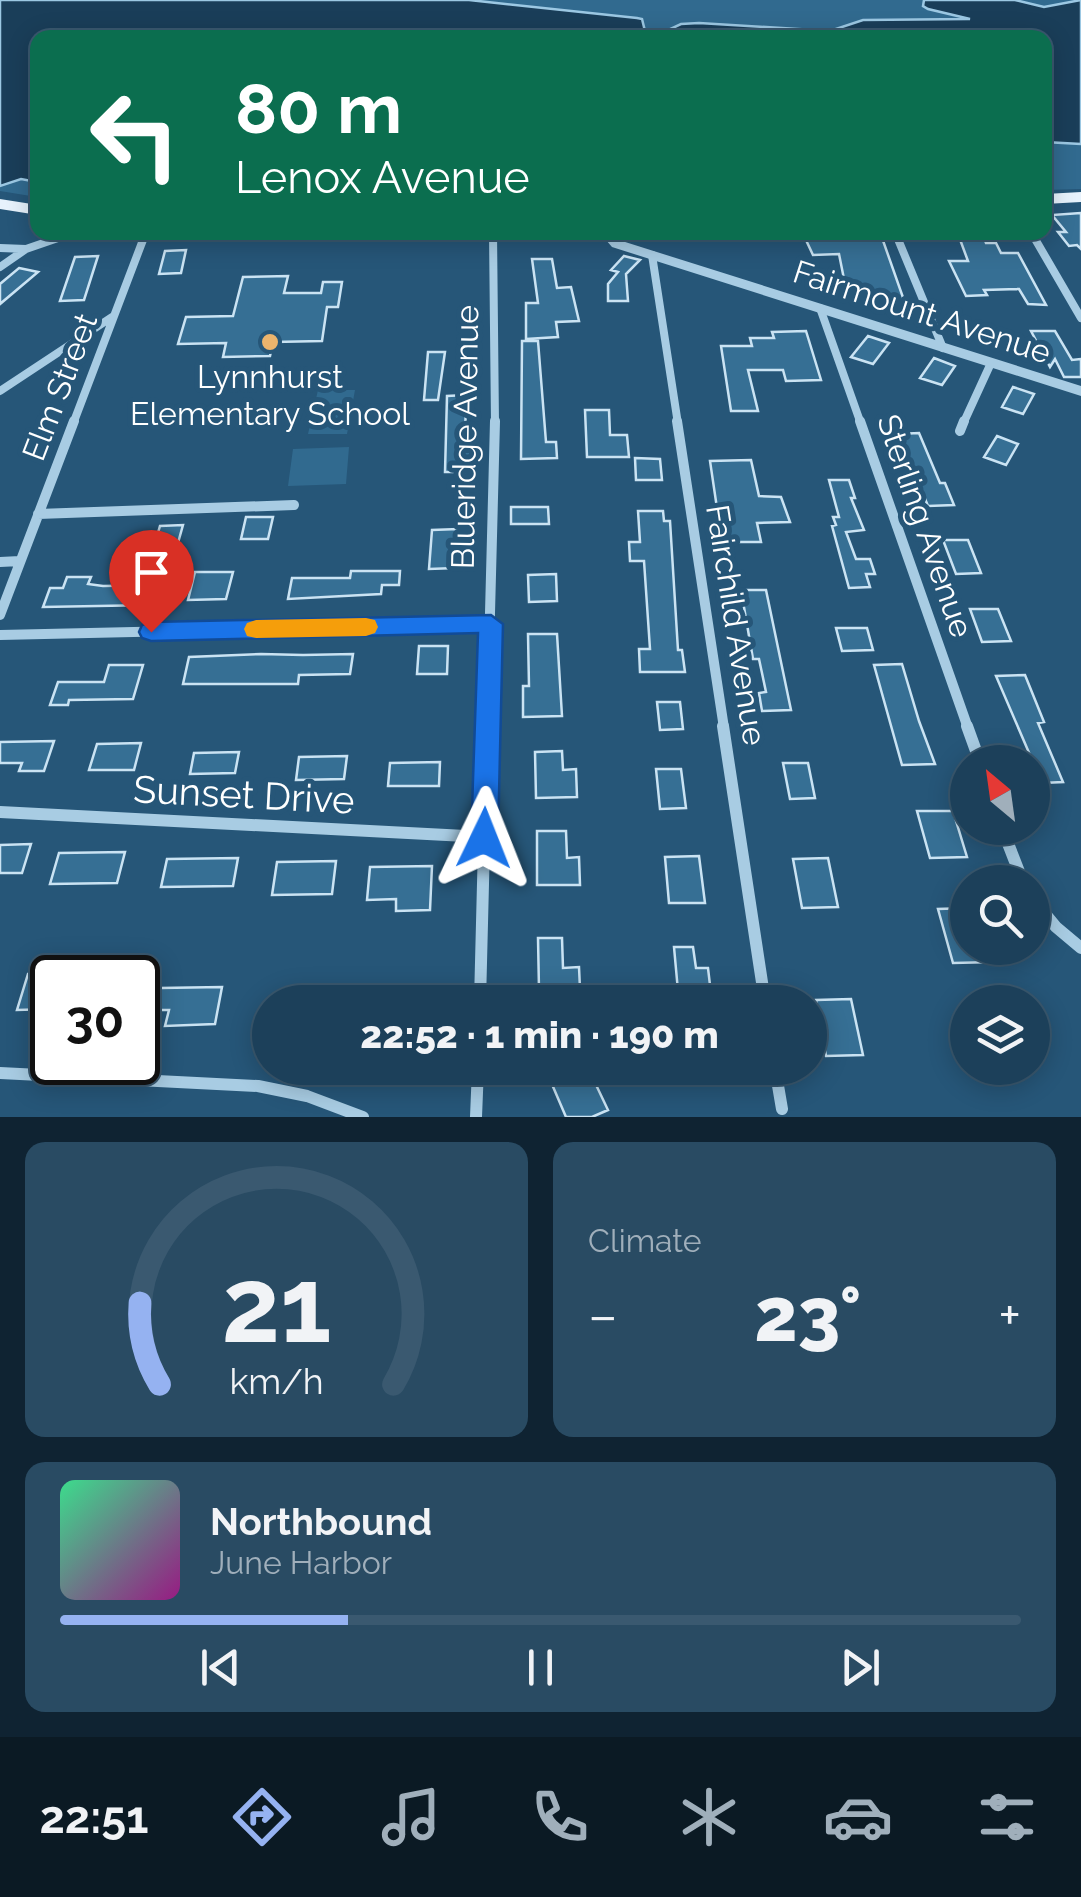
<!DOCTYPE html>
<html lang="en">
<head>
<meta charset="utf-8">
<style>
	:root { --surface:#1c405a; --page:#294b63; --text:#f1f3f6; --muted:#a0afbb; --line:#3a5970; --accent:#95b2f1 }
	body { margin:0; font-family:Raleway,sans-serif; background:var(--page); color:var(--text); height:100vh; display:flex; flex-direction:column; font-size:38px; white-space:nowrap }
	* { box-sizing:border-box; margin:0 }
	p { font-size:32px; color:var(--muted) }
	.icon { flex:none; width:55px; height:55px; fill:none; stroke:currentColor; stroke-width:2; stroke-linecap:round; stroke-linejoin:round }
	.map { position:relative; height:1117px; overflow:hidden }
	.side { display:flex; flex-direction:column; gap:25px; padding:25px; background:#0f2332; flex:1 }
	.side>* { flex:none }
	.banner { position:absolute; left:30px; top:30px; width:1022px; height:210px; border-radius:20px; box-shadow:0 5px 25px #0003,0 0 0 2px var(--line); background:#0b6e4f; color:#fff; overflow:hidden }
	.needle { width:65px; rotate:331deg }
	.buttons { position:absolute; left:950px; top:745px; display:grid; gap:20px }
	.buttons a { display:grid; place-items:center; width:100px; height:100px; border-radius:50%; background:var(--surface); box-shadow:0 5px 25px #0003,0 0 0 2px var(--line); font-size:50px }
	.speed { position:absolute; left:30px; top:955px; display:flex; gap:20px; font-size:50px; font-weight:700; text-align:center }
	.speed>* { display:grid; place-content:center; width:130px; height:130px; border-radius:50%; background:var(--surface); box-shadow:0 5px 25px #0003,0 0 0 2px var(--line); line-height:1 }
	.speed .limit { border:5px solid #111; border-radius:15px; background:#fff; color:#111 }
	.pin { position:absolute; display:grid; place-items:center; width:85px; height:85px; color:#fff; margin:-102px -42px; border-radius:50% 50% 50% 0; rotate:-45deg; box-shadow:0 0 10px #0007 }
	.pin .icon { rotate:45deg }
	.me { position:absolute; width:110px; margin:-55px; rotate:2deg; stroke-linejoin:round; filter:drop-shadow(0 0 8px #0008) }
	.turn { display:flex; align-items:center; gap:35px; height:210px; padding:0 40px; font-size:45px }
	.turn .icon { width:130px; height:130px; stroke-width:2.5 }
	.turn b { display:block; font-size:70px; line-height:85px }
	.big { font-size:75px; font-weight:800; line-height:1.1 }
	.side .tile { flex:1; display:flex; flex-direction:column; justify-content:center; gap:15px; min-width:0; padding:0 35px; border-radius:20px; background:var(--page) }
	.side .dial { align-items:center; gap:0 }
	.dial svg { height:260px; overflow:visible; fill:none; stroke:var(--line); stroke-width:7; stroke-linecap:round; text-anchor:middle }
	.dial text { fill:var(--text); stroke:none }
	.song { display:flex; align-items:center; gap:30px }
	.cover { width:120px; height:120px; border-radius:15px; background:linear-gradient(135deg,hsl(150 70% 55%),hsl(310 70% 35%)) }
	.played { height:10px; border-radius:5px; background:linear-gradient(90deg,var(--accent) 30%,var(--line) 30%) }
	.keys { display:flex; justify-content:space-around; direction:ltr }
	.heat { display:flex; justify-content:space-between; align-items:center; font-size:55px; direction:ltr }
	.side .tiles { flex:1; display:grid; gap:25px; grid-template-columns:1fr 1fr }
	.tile:last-child { grid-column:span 2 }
	.trip { position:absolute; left:252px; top:985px; width:575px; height:100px; border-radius:50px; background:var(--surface); box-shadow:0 5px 25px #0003,0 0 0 2px var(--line); font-weight:800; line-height:100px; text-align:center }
	.tab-bar { display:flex; height:160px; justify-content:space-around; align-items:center; background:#0b1a24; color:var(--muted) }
	.tab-bar .icon { width:70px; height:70px }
	.tab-bar .on { color:var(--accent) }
	.tab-bar b { font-size:45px; color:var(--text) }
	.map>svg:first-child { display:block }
</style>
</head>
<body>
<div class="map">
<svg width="1081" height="1117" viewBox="0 0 1081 1117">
	<rect width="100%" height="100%" fill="#265678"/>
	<path fill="#316a8f" d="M 0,0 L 1081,0 L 1081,189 L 1045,190 L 1045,38 L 38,38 L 37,197 L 0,191 Z
		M 318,390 L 355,390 L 347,434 L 308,434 Z
		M 349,447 L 346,484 L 288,486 L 293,449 Z"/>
	<path fill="#1a3e59" stroke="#9cc8e3" stroke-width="2.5" d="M 0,0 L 469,0 L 637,18 L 642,19 L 645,31 L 662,33 L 681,24 L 699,23 L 830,31 L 863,20 L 970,19 L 928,9 L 923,6 L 924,0 L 1015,0 L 1044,7 L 1081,0 L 1081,144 L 1045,142 L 1045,38 L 38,38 L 37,182 L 21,179 L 0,186 Z"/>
	<path fill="#366f94" stroke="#cae3f3" stroke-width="2.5" d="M 1081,213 L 1081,249 L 1077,245 L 1069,246 L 1058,232 L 1066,232 L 1052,215 Z
		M 829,232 L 880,232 L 906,306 L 887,306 L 882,295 L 847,294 L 839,254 L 813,255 L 805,238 L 831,237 Z
		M 958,234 L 983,235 L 986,243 L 996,243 L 1001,253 L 1018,253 L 1046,305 L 1028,304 L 1019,289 L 984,290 L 987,295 L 966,296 L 949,261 L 968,261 Z
		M 186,250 L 181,273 L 159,274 L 165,251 Z
		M 98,256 L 84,300 L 60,301 L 75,257 Z
		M 624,256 L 640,260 L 626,274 L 628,301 L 608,301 L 608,284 L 618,272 L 611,270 Z
		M 532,259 L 552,259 L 557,288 L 571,287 L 579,321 L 556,322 L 558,337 L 526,339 L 526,303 L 538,303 Z
		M 19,268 L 38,272 L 0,304 L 0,284 Z
		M 288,276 L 284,293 L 321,293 L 323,282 L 342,282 L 338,307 L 327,307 L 322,341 L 273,342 L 270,356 L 223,357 L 226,343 L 178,344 L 186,317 L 233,316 L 243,277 Z
		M 806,331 L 821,380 L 786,381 L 783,370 L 748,370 L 758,411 L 731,411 L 721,346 L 752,346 L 750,338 L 774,338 L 772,332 Z
		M 1031,331 L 1055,331 L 1072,360 L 1081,359 L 1081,377 L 1064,377 L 1055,359 L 1050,367 Z
		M 868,336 L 889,343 L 873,364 L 851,357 Z
		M 522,341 L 538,341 L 546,442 L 556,442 L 557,458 L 521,459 Z
		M 428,352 L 445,352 L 438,400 L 424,400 Z
		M 934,358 L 955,366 L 942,385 L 920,378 Z
		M 1013,387 L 1034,394 L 1023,414 L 1002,407 Z
		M 466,395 L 465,445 L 475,445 L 474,460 L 465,460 L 464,472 L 445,472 L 447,396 Z
		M 585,410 L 609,410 L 610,435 L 627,435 L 629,457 L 587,457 Z
		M 919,433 L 940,483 L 945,483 L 954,505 L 928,506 L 898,434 Z
		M 997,436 L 1018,444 L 1006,465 L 984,457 Z
		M 635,458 L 660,459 L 662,480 L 636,480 Z
		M 751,460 L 759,496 L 781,497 L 790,522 L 757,523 L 761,542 L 722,542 L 710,461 Z
		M 829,480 L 849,480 L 855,498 L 851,498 L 864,530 L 846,532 L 856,559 L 870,559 L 875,574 L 866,574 L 870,587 L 849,588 L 832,526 L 836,525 L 833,517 L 839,517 Z
		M 511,507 L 548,507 L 549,524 L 511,524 Z
		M 638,511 L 663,511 L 664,521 L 670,521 L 678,650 L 682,650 L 685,672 L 640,672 L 639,649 L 650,649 L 644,561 L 630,561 L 629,542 L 640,542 Z
		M 246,517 L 273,517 L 268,539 L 241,539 Z
		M 183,525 L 176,550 L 133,551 L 138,536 L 157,536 L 160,526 Z
		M 458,529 L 456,568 L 429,569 L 432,530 Z
		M 943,540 L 968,540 L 981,573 L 956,574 Z
		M 351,571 L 400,571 L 399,585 L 382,585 L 381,594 L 288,599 L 292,578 L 350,578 Z
		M 195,572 L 233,572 L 226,599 L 188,600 Z
		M 556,574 L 557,601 L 529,602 L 528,575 Z
		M 67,577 L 91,577 L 88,584 L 103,586 L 158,585 L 152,605 L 43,607 L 50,588 L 63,588 Z
		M 741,590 L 766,590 L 791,710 L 762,711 L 759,693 L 766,692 L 759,659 L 753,659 Z
		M 970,609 L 998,609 L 1011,641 L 982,642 Z
		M 836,628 L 867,628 L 873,650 L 842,651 Z
		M 528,634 L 557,634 L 562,716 L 523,717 L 523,686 L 529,686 Z
		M 419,646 L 448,646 L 447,674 L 417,674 Z
		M 261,654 L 303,655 L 353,654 L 350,674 L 299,675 L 298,684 L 183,684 L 189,657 Z
		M 902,664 L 919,721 L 935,764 L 902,765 L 874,665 Z
		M 109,665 L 143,665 L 133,699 L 69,700 L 68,705 L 50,705 L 58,682 L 104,682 Z
		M 1025,675 L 1044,722 L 1038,723 L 1063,782 L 1042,783 L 996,676 Z
		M 657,702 L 680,702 L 683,729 L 660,730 Z
		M 54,741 L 44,771 L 19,771 L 22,763 L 0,763 L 0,742 Z
		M 141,743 L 134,770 L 89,770 L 97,744 Z
		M 562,751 L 563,770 L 576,769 L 577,797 L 536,798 L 535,752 Z
		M 239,752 L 235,773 L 190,774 L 194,753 Z
		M 347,756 L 344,779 L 296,780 L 299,757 Z
		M 440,762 L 439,786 L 388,786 L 390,763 Z
		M 783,763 L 808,763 L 815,798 L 790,799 Z
		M 656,769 L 681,769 L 686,808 L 660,809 Z
		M 917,811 L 953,811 L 967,857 L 930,858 Z
		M 537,831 L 566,831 L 567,858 L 579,857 L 580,885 L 537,885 Z
		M 31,844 L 22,873 L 0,873 L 0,845 Z
		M 125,852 L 117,883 L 50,884 L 59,853 Z
		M 699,856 L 705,903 L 669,903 L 665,857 Z
		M 238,858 L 233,886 L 161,887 L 167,859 Z
		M 828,858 L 838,907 L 802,908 L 793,859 Z
		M 336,861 L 332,894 L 272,895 L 277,862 Z
		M 432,866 L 430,910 L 396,911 L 396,899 L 367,900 L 370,867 Z
		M 968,908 L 968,948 L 990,948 L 994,962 L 953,963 L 938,909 Z
		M 538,938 L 562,938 L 563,968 L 579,967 L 580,989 L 539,990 Z
		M 674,947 L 693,947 L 696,968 L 708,968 L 712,1002 L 679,1002 Z
		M 28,974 L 52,974 L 52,1009 L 17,1010 Z
		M 222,987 L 215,1024 L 165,1026 L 169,1010 L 156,1010 L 160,988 Z
		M 851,999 L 863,1055 L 826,1056 L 816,1000 Z
		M 545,1068 L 588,1068 L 608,1110 L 592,1117 L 566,1117 Z"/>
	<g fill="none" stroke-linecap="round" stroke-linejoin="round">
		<path stroke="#a8cce3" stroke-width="8" d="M 493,232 L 495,424
			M 895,232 L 943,348
			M 1031,232 L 1081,318
			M 0,248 L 26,249 L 58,238
			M 652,255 L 678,424
			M 0,267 L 26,249
			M 820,308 L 861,424
			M 0,391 L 112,317
			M 73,424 L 146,232
			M 963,424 L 991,363"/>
		<path stroke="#a8cce3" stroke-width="10" d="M 677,421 L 724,728
			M 860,421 L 968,728
			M 960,431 L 964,421
			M 38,514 L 294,505
			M 0,562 L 20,561
			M 0,615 L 74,421
			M 0,635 L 491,624
			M 487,728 L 495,421"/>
		<path stroke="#a8cce3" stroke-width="12" d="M 723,726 L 765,1002
			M 967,726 L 980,762
			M 0,812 L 485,837
			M 1002,828 L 1023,882
			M 1032,898 L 1056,927 L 1081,948
			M 480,1002 L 487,726
			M 775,1068 L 782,1109
			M 0,1073 L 258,1086 L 307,1096 L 363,1117
			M 476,1117 L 478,1068"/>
		<path fill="#a8cce3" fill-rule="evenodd" d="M 599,232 L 613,232 L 622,241 L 1081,386 L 1081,396 L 612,247 Z"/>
		<path fill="#e7f2fc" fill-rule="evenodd" d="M 1081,192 L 1081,202 L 1045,204 L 1045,194 Z
			M 0,199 L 38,205 L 38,215 L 0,209 Z"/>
	</g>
	<path fill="#1a73e8" stroke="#114b97" stroke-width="2.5" d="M 491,615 L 503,624 L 498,838 L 494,846 L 484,850 L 475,846 L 471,838 L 478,633 L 151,641 L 142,638 L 139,632 L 142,625 L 151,622 Z"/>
	<path fill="#f59e0b" d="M 366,618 L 375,620 L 378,627 L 375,633 L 366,636 L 256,638 L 247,636 L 244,629 L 247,623 L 256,620 Z"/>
	<circle fill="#ebb46d" stroke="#265678" stroke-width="4" cx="270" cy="342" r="10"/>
	<g text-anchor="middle" stroke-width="10" stroke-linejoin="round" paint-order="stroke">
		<g font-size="32" fill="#fff" stroke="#265678">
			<text transform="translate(922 312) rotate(18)" y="11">Fairmount Avenue</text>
			<text transform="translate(60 387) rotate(-69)" y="11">Elm Street</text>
			<text transform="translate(465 437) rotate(-89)" y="11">Blueridge Avenue</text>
			<text transform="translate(925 526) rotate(71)" y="11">Sterling Avenue</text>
			<text transform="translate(736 625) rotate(81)" y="11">Fairchild Avenue</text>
		</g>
		<g font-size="32" fill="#fff" stroke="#265678">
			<text x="270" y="388">Lynnhurst<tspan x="270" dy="37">Elementary School</tspan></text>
		</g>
		<g font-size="38" fill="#fff" stroke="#265678">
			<text transform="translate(244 795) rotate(3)" y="13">Sunset Drive</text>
		</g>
	</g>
</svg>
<div class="buttons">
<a><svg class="needle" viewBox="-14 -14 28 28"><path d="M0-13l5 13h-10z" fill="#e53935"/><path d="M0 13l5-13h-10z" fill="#a0afbb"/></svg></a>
<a><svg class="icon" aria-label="search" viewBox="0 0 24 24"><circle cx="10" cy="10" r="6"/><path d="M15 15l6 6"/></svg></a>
<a><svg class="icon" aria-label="layers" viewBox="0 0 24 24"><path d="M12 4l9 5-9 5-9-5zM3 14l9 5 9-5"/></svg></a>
</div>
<div class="speed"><div class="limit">30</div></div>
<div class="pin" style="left:151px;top:632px;background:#d93025"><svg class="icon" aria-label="arrive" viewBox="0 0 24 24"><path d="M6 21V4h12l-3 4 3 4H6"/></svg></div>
<svg class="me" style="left:484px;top:838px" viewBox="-20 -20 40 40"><path d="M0-17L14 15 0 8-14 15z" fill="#1a73e8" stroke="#fff" stroke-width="4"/></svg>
<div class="trip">22:52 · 1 min · 190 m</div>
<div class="banner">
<div class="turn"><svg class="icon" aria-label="left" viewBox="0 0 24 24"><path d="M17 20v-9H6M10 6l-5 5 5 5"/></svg><div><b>80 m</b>Lenox Avenue</div></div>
</div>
</div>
<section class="side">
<div class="tiles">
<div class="tile dial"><svg viewBox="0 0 100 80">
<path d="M14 69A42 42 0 1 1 86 69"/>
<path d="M14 69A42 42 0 0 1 8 44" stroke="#95b2f1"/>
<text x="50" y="56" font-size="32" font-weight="700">21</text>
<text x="50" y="72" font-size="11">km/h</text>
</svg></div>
<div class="tile"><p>Climate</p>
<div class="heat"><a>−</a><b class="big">23°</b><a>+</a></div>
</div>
<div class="tile">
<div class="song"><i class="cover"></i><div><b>Northbound</b><p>June Harbor</p></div></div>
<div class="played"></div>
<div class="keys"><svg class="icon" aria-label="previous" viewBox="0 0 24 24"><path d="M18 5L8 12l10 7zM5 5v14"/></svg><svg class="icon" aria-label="pause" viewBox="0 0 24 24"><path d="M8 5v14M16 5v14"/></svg><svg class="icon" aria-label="next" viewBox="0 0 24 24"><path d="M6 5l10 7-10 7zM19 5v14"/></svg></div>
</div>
</div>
</section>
<nav class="tab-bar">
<b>22:51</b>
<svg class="icon on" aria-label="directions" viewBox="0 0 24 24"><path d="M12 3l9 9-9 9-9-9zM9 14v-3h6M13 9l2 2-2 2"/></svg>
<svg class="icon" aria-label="music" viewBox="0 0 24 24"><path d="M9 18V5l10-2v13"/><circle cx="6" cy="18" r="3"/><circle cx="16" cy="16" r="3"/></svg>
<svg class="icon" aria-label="phone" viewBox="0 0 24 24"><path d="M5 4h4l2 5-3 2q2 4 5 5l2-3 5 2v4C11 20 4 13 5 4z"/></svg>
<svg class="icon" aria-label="climate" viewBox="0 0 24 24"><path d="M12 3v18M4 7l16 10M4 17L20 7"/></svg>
<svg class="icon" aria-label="car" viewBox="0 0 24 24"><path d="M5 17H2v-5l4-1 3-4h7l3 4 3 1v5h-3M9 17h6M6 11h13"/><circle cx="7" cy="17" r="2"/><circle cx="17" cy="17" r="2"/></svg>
<svg class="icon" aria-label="filters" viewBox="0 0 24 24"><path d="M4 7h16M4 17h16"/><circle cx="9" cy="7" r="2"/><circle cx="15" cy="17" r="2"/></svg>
</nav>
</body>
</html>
